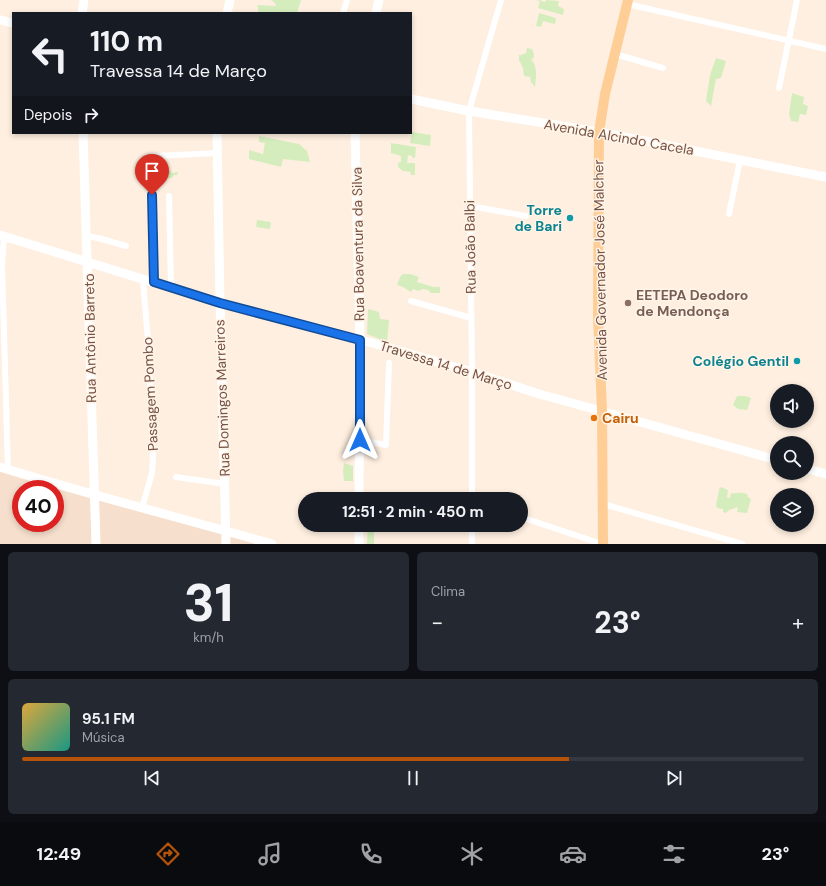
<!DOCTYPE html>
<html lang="pt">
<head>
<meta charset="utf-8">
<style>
	:root { --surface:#171b24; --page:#242831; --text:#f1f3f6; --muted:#9ea1a6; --line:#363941; --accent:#b45309 }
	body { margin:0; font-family:"DM Sans",sans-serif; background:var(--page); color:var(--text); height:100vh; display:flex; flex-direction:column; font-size:15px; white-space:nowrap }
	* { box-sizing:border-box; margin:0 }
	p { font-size:13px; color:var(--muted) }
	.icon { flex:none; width:22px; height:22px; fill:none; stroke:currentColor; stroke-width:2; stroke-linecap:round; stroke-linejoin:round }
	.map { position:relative; height:544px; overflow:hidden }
	.sheet { display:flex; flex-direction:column; gap:8px; padding:8px; background:#0d0f14; flex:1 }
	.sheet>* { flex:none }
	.top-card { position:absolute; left:12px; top:12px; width:400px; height:122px; border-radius:0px; box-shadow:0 2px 6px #0003; background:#171b24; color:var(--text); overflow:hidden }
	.fabs { position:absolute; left:770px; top:384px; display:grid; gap:8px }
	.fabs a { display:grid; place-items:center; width:44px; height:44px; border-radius:50%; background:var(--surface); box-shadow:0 2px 6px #0003; font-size:20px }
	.speed { position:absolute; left:12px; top:480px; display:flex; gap:8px; font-size:20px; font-weight:700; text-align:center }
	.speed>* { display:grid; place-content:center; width:52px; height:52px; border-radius:50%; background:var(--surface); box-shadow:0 2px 6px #0003; line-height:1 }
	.speed .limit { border:6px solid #d22; background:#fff; color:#111 }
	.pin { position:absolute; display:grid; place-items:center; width:34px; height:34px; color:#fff; margin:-41px -17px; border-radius:50% 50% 50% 0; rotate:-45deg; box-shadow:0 0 4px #0007 }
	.pin .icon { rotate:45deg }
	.me { position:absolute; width:44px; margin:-22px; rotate:0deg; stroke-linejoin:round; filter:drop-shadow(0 0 3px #0008) }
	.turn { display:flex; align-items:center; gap:14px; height:84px; padding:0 12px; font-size:18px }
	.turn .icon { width:52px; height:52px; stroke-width:2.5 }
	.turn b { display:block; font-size:28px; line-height:34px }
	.then { display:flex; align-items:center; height:38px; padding:0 12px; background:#0003; gap:8px; font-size:15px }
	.big { font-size:30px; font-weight:700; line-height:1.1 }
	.sheet .card { flex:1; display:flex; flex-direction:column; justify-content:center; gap:6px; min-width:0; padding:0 14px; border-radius:6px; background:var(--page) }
	.sheet .dial { align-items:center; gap:0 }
	.dial b { font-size:52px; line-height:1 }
	.song { display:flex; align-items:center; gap:12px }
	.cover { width:48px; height:48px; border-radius:6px; background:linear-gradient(135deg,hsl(40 70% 55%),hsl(170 70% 35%)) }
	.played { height:4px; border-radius:2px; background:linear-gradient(90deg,var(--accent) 70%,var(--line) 70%) }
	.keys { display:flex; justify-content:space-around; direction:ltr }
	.heat { display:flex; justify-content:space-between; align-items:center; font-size:22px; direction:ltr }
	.sheet .tiles { flex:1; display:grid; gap:8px; grid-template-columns:1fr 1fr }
	.card:last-child { grid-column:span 2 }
	.trip { position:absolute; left:298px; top:492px; width:230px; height:40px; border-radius:20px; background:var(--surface); box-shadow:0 2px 6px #0003; font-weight:700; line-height:40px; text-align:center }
	.tab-bar { display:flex; height:64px; justify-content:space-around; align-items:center; background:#090b0e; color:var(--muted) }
	.tab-bar .icon { width:28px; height:28px }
	.tab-bar .on { color:var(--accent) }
	.tab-bar b { font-size:18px; color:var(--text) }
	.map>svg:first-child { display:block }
</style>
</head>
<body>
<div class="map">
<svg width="826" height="544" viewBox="0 0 826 544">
	<rect width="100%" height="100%" fill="#feefe0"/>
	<path fill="#f6e0cd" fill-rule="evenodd" d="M 0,468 L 270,544 L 0,544 ZM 21,489 L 55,489 L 55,523 L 21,523 Z"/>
	<path fill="#d5edbd" d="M 271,0 L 301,0 L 297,13 L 259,13 L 257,5 L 275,6 L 276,4 Z
		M 536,0 L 541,0 L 541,1 L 545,2 L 546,0 L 559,1 L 558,6 L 564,9 L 563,15 L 538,8 L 540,1 Z
		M 539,13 L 556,18 L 555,24 L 543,21 L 541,27 L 536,26 Z
		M 527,48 L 532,49 L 534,54 L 534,58 L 531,59 C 538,67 536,77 535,87 L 531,82 L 530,77 L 524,76 L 523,68 L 519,60 L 519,55 L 521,55 L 526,53 Z
		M 716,58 L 726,61 L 721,78 L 716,79 L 711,106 L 706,101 L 710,75 Z
		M 792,93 L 804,97 L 803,104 L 808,106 L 806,115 L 800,114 L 798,122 L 791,121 L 789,114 Z
		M 412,132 L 431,135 L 430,146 L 410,143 Z
		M 259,136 L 299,144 L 307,151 L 310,162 L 283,159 L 281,167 L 249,159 L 249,150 L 263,154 L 265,143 L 259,142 Z
		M 391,143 L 416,147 L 415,158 L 413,158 L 412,156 L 408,155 L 407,163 L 415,163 L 415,175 L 410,175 L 411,172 L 403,171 L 398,167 L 398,163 L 401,162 L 401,156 L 391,153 Z
		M 159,169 L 171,171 L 172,173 L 178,172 L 177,175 L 174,175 L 172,178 L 149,178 L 149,170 Z
		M 257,220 L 271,222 L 270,229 L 256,227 Z
		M 403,274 L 410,274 L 419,277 L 417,282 L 434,287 L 440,287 L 440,293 L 431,293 L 428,290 L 423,289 L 418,291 L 413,289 L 411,292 L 403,287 L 397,285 L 400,277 Z
		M 368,309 L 379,312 L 380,319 L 389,320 L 387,342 L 367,334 Z
		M 737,396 L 745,396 L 751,398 L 747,410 L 738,409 L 733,405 Z
		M 344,463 L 353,466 L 353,481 L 344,481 L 343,471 Z
		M 721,487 L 728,490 L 727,497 L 730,498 L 731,493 C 739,494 739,491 747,494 L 748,497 L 751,499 L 747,513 L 737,512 L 738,507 L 729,510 L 726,513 L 723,512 L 723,509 L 717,508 L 716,505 L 719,491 L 719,489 Z
		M 368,525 L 374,525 L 374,544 L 367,544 Z"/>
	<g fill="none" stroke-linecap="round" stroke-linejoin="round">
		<path stroke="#fff" stroke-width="6" d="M 627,4 L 826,49
			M 343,13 L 347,0
			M 615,54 L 663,68
			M 779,88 L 797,0
			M 155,156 L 218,153
			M 152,195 L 154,283
			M 169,196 L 171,288
			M 470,206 L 526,216
			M 729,214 L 740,160
			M 4,236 L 2,265 L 8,470
			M 87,236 L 102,239 L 126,246
			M 411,301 L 471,318
			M 360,440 L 386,445 L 389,363
			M 176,477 L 225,484
			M 472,499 L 472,372 L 469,111 L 501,0
			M 603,504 L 742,544
			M 142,508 L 152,473 L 153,457 L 148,341 L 143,280
			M 521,517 L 602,544
			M 472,525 L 472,544"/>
		<path stroke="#fff" stroke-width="9" d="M 82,13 L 84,0
			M 227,13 L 230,0
			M 376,13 L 379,0
			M 0,20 L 13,23
			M 411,99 L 469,111 L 599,132 L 826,177
			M 83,133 L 96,544
			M 217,133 L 220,303 L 226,544
			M 355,133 L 360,340 L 359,499
			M 0,235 L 220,303 L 376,344 L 472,372 L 536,393 L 777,460
			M 0,467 C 90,495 182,518 272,544
			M 807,469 L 826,474
			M 359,525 L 359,544"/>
		<path stroke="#ffce96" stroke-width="10" d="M 603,544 L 602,411 L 598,316 L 599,132 L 605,94 L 628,0"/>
	</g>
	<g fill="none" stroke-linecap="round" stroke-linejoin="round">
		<defs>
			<path id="route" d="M 152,195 L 154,282 L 220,303 L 360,340 L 360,440"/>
		</defs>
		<use href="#route" stroke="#114b97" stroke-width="10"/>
		<use href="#route" stroke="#1a73e8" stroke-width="7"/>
	</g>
	<g fill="#0f9aa8" stroke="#fff4e8" stroke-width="1.5">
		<circle cx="570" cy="218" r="4"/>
		<circle cx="797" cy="361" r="4"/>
	</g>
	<circle fill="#8d6e63" stroke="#fff4e8" stroke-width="1.5" cx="628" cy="303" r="4"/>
	<circle fill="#e8710a" stroke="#fff4e8" stroke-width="1.5" cx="594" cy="418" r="4"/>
	<g text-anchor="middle" stroke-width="3" stroke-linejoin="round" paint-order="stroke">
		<g font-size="14" fill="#775245" stroke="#fff4e8">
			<text transform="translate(619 137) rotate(10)" y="5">Avenida Alcindo Cacela</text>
			<text transform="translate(358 244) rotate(-91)" y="5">Rua Boaventura da Silva</text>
			<text transform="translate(470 247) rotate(-91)" y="5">Rua João Balbi</text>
			<text transform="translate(600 270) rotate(-91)" y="5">Avenida Governador José Malcher</text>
			<text transform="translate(90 338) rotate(-91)" y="5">Rua Antônio Barreto</text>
			<text transform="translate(446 365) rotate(17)" y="5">Travessa 14 de Março</text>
			<text transform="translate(150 394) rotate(-93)" y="5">Passagem Pombo</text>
			<text transform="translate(222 398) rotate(-92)" y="5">Rua Domingos Marreiros</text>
		</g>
		<g font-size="14" font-weight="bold" fill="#0d838f" stroke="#fff4e8" text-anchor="end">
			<text x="562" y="215">Torre<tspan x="562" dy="16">de Bari</tspan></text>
			<text x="789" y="366">Colégio Gentil</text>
		</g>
		<g font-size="14" font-weight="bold" fill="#785e54" stroke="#fff4e8" text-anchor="start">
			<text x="636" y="300">EETEPA Deodoro<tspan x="636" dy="16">de Mendonça</tspan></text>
		</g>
		<g font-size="14" font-weight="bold" fill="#c56008" stroke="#fff4e8" text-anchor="start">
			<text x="602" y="423">Cairu</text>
		</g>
	</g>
</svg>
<div class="fabs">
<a><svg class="icon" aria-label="sound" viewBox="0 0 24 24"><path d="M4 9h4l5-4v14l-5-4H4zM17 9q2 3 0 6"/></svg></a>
<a><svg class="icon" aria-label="search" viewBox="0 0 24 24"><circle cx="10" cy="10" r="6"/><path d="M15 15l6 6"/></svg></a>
<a><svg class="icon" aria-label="layers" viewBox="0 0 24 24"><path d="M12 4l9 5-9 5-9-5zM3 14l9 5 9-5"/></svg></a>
</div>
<div class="speed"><div class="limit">40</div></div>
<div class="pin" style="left:152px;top:195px;background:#d93025"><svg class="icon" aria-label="arrive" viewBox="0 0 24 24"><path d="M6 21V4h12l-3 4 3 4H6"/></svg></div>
<svg class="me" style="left:360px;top:440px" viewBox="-20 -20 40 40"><path d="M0-17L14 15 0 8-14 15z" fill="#1a73e8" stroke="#fff" stroke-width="4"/></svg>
<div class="trip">12:51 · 2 min · 450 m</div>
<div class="top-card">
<div class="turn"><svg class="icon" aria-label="left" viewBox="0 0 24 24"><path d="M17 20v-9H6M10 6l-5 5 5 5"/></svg><div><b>110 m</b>Travessa 14 de Março</div></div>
<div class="then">Depois<svg class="icon" aria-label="right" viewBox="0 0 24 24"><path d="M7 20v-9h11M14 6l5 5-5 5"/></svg></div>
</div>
</div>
<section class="sheet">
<div class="tiles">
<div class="card dial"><b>31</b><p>km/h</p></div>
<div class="card"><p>Clima</p>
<div class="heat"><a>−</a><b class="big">23°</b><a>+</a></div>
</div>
<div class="card">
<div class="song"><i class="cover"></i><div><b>95.1 FM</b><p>Música</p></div></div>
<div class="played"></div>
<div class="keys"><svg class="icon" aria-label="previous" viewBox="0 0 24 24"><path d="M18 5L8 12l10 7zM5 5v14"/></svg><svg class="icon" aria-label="pause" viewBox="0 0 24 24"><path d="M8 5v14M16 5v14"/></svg><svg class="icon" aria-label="next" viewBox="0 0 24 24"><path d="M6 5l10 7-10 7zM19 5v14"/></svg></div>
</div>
</div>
</section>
<nav class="tab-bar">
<b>12:49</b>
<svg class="icon on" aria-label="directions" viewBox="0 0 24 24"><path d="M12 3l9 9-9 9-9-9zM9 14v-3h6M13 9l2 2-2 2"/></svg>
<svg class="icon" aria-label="music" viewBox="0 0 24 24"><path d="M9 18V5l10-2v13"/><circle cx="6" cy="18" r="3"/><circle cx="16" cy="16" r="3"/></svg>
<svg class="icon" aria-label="phone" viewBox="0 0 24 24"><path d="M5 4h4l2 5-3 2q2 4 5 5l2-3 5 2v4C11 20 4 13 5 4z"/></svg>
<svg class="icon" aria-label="climate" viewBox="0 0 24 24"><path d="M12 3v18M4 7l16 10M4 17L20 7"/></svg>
<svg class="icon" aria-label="car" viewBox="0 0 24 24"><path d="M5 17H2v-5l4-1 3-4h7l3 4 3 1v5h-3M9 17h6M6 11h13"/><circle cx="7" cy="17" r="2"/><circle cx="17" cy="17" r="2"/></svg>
<svg class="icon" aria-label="filters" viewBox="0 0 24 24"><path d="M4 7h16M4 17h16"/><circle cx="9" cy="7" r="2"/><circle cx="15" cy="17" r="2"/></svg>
<b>23°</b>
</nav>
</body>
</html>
